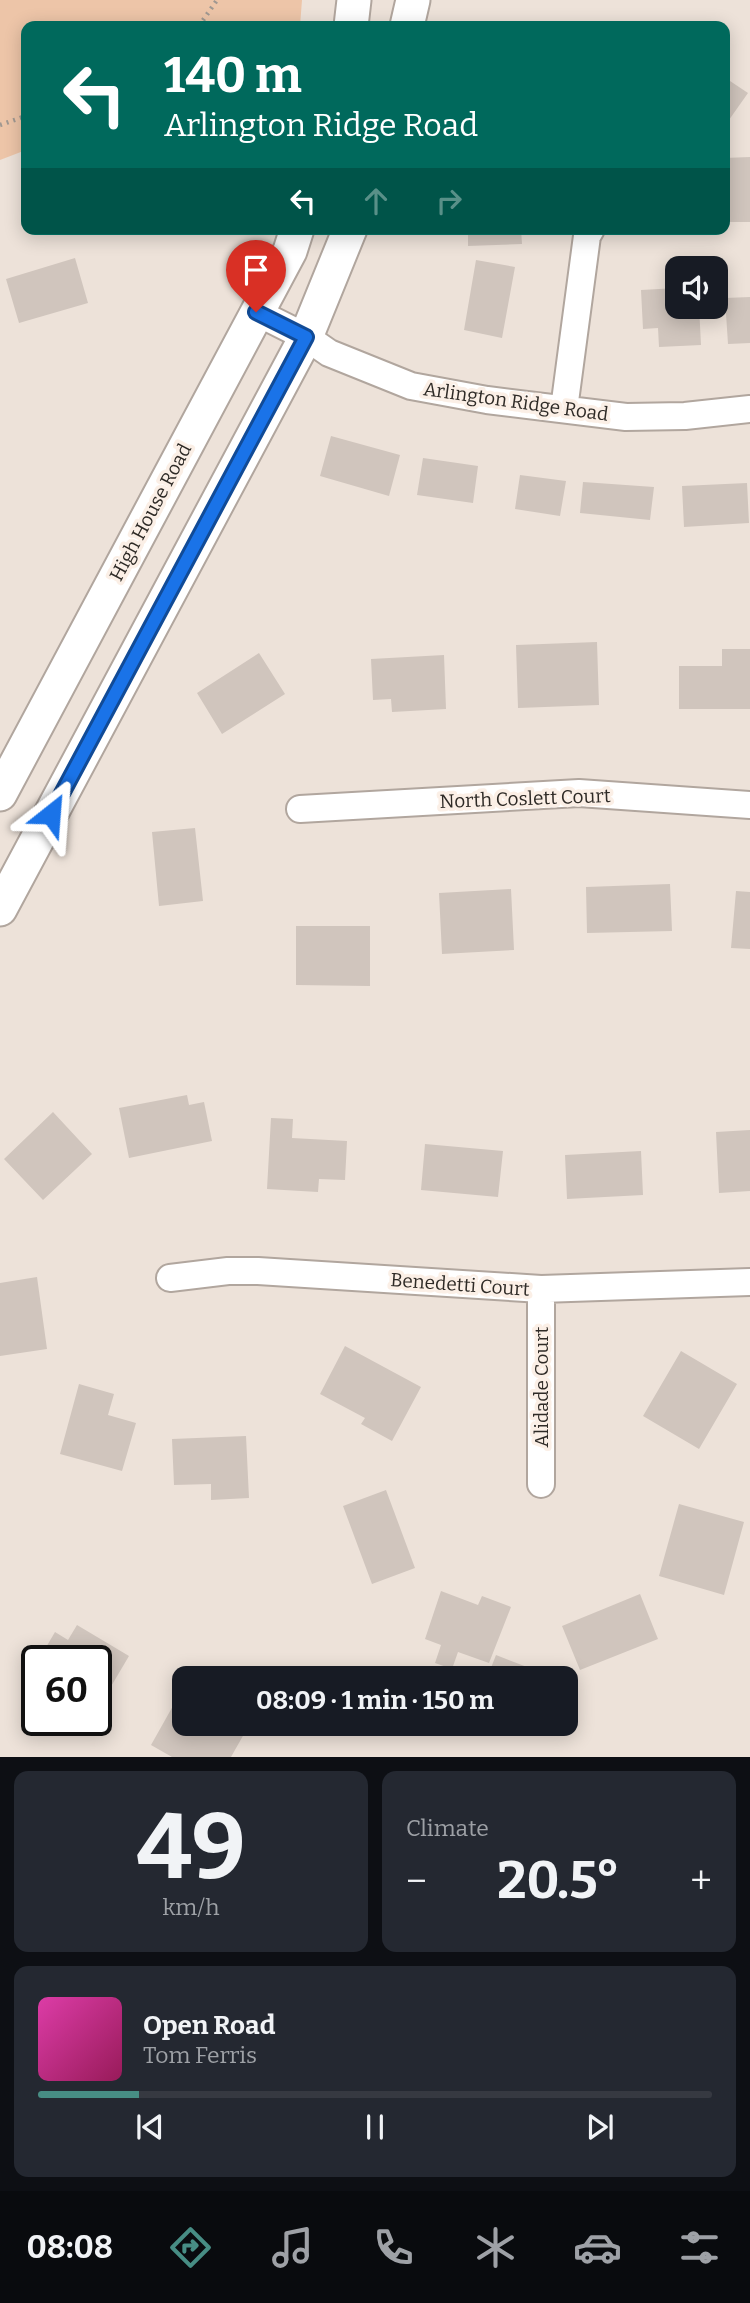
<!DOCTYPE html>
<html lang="en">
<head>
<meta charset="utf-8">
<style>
	:root { --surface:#171b24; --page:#242831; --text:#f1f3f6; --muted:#9ea1a6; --line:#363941; --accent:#478d84 }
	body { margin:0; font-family:Bitter,serif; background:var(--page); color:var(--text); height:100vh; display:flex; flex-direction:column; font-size:26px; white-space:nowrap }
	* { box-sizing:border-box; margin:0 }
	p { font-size:23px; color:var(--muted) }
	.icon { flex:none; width:38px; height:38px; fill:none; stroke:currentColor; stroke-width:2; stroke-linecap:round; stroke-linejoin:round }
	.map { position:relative; height:1757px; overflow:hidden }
	.side { display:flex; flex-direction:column; gap:14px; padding:14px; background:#0d0f14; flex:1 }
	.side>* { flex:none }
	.guide { position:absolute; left:21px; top:21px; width:709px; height:214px; border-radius:14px; box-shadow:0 4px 18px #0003; background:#00695c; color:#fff; overflow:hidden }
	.tools { position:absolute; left:665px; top:256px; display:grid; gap:14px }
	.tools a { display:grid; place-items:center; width:63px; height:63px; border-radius:14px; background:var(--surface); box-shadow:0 4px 18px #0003; font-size:35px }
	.speed { position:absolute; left:21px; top:1645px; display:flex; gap:14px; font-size:35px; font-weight:700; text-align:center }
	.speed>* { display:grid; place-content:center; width:91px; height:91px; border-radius:50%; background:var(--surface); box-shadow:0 4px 18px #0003; line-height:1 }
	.speed .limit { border:4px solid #111; border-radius:10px; background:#fff; color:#111 }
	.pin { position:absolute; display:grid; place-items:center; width:60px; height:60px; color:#fff; margin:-72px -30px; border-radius:50% 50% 50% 0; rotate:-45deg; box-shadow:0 0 7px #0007 }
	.pin .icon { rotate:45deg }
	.me { position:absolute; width:77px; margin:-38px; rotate:28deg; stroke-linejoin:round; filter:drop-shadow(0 0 5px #0008) }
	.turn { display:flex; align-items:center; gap:24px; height:147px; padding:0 28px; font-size:32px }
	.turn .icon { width:91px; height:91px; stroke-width:2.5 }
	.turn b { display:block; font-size:49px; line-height:60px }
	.lanes { display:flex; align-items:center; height:66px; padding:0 28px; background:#0003; justify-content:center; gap:35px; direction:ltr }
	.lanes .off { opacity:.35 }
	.big { font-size:52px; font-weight:700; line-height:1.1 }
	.side .widget { flex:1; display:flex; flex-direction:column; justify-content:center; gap:10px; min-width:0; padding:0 24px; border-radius:14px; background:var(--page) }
	.side .dial { align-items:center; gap:0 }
	.dial b { font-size:91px; line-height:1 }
	.song { display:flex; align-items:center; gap:21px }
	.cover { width:84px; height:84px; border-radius:10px; background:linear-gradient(135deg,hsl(320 70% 55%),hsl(330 70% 35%)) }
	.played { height:7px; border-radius:4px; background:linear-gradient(90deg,var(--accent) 15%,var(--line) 15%) }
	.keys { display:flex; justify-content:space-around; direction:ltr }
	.heat { display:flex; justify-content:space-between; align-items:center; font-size:38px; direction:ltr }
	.side .tiles { flex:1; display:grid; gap:14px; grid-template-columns:1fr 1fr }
	.widget:last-child { grid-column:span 2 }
	.trip { position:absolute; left:172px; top:1666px; width:406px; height:70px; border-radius:14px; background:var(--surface); box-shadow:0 4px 18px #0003; font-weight:700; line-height:70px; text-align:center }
	.tabs { display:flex; height:112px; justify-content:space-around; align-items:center; background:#090b0e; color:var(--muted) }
	.tabs .icon { width:49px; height:49px }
	.tabs .selected { color:var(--accent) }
	.tabs b { font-size:32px; color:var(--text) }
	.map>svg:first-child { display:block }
</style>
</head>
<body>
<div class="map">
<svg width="750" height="1757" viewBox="0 0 750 1757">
	<rect width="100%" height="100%" fill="#ede2d9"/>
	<path fill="#edc5a8" d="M 0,0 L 302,0 L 300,26 L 26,26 L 26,150 L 0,160 Z"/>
	<path fill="#d0c5bd" d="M 724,77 L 748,93 L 724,127 Z
		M 750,157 L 750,222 L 724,222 L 724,158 Z
		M 468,229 L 521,229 L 522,244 L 468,246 Z
		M 75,258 L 88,303 L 19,323 L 6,279 Z
		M 476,260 L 515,267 L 502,338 L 464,330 Z
		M 677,288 L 677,306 L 699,306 L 701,345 L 659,347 L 658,328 L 643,329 L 641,290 Z
		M 750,297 L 750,343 L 728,344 L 725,298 Z
		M 331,436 L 400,455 L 389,496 L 320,476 Z
		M 423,458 L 478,466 L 473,503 L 417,495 Z
		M 520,475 L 566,481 L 560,516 L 515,509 Z
		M 583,482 L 654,487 L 650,520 L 580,513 Z
		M 747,483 L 749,523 L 684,527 L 682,486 Z
		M 597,642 L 599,705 L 518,708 L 516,645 Z
		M 722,649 L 750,649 L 750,709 L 679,709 L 679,666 L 722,666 Z
		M 259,653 L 285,694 L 222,734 L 197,693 Z
		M 444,655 L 446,709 L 392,712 L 391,699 L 373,700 L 371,659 Z
		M 195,828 L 203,901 L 159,906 L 152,832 Z
		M 670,884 L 672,931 L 587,933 L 586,887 Z
		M 511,889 L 514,950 L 442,954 L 439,893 Z
		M 736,891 L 750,892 L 750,949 L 731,948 Z
		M 296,926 L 370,926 L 370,986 L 296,985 Z
		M 187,1095 L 189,1105 L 204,1102 L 212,1141 L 129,1158 L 119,1108 Z
		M 53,1112 L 92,1154 L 43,1200 L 4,1159 Z
		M 271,1118 L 293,1119 L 292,1138 L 347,1141 L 345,1180 L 319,1179 L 318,1192 L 267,1189 Z
		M 750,1130 L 750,1191 L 719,1193 L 716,1132 Z
		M 425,1144 L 503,1151 L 498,1197 L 421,1190 Z
		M 641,1151 L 643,1195 L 567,1199 L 565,1155 Z
		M 37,1277 L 47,1349 L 0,1356 L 0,1283 Z
		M 345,1346 L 421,1387 L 392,1441 L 361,1424 L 365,1418 L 320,1394 Z
		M 681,1351 L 737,1384 L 699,1449 L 643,1416 Z
		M 79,1384 L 114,1394 L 108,1415 L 136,1423 L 122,1471 L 60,1454 Z
		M 246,1436 L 249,1498 L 211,1500 L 211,1484 L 174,1485 L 172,1439 Z
		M 386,1490 L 415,1568 L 372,1584 L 343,1506 Z
		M 679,1504 L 744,1522 L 724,1595 L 659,1576 Z
		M 441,1591 L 478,1605 L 482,1596 L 511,1607 L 489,1663 L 458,1652 L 452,1669 L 435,1663 L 441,1645 L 425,1639 Z
		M 640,1594 L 658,1639 L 580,1670 L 562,1626 Z
		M 77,1625 L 129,1656 L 100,1705 L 96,1702 L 96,1661 L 38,1661 L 55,1632 L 68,1640 Z
		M 496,1655 L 527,1667 L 523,1678 L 487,1678 Z
		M 178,1697 L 184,1700 L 184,1724 L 226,1724 L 244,1734 L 231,1757 L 172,1757 L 151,1745 Z"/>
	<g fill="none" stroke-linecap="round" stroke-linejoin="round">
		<defs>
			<path id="minor" d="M 256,312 L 306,337 L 329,353 L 411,386 L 487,400 L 626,417 L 685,416 L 750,409
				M 564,409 L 587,236 L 591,229
				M 300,809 L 579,793 L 750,805
				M 170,1278 L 228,1271 L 258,1271 L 541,1289 L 750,1282
				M 541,1289 L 541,1484"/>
			<path id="major" d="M 351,26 L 354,0
				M 407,26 L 413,0
				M 0,794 L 290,251 L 297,229
				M 0,909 L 306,337 L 350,229"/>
		</defs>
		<use href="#minor" stroke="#b1a69e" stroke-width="30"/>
		<use href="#major" stroke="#b1a69e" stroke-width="37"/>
		<path stroke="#a09891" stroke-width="4.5" stroke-dasharray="2 5" stroke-linecap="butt" d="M 199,26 L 217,0
			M 0,125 L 26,116"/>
		<use href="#minor" stroke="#fff" stroke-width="26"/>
		<use href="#major" stroke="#fff" stroke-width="33"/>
	</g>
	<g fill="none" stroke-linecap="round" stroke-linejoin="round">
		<defs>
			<path id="route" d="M 51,814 L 306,337 L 256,312"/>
		</defs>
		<use href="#route" stroke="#114b97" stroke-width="18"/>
		<use href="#route" stroke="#1a73e8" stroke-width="12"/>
	</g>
	<g text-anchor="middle" stroke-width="7" stroke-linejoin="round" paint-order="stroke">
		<g font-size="19" fill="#2e2a26" stroke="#fbefe6">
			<text transform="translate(516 401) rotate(8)" y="7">Arlington Ridge Road</text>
			<text transform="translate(150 512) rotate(-62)" y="7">High House Road</text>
			<text transform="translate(525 798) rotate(-2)" y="7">North Coslett Court</text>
			<text transform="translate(460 1284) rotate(4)" y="7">Benedetti Court</text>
			<text transform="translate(541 1387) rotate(-90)" y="7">Alidade Court</text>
		</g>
	</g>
</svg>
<div class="tools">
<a><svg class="icon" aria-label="sound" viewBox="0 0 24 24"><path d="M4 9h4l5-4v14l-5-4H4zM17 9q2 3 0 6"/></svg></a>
</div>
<div class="speed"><div class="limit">60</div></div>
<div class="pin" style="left:256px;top:312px;background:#d93025"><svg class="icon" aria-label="arrive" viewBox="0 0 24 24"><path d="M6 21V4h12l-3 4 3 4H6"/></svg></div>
<svg class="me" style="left:51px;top:814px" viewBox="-20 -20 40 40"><path d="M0-17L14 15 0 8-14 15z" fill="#1a73e8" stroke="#fff" stroke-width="4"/></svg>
<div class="trip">08:09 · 1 min · 150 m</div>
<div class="guide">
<div class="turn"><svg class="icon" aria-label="left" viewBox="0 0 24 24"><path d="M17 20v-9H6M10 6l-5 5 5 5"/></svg><div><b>140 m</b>Arlington Ridge Road</div></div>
<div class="lanes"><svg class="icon" aria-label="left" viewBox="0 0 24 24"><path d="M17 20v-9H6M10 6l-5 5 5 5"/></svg><svg class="icon off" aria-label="ahead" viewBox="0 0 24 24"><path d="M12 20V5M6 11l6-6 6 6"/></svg><svg class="icon off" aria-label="right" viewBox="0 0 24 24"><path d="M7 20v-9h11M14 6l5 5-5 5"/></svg></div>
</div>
</div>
<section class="side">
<div class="tiles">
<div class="widget dial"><b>49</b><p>km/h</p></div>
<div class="widget"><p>Climate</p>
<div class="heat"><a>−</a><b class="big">20.5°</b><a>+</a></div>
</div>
<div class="widget">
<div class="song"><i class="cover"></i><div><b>Open Road</b><p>Tom Ferris</p></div></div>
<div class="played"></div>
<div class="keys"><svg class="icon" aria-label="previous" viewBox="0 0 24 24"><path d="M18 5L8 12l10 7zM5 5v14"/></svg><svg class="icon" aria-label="pause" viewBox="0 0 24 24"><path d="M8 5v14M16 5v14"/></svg><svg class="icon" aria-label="next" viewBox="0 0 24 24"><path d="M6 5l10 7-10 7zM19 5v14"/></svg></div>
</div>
</div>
</section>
<nav class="tabs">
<b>08:08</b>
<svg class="icon selected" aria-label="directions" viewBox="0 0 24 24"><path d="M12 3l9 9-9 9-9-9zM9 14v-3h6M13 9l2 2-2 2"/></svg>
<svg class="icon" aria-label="music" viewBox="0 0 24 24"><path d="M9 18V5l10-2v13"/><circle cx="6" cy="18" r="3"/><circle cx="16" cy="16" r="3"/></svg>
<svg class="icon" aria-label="phone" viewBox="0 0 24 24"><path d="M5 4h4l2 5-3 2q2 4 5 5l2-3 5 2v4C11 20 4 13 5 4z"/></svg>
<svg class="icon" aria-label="climate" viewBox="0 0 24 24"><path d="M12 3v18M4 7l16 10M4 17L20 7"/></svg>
<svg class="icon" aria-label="car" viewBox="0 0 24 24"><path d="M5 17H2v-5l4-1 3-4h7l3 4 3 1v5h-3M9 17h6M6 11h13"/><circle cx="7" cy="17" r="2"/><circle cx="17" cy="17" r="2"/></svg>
<svg class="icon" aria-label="filters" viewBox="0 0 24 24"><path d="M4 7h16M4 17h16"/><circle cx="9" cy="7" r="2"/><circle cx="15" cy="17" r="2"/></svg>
</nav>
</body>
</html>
